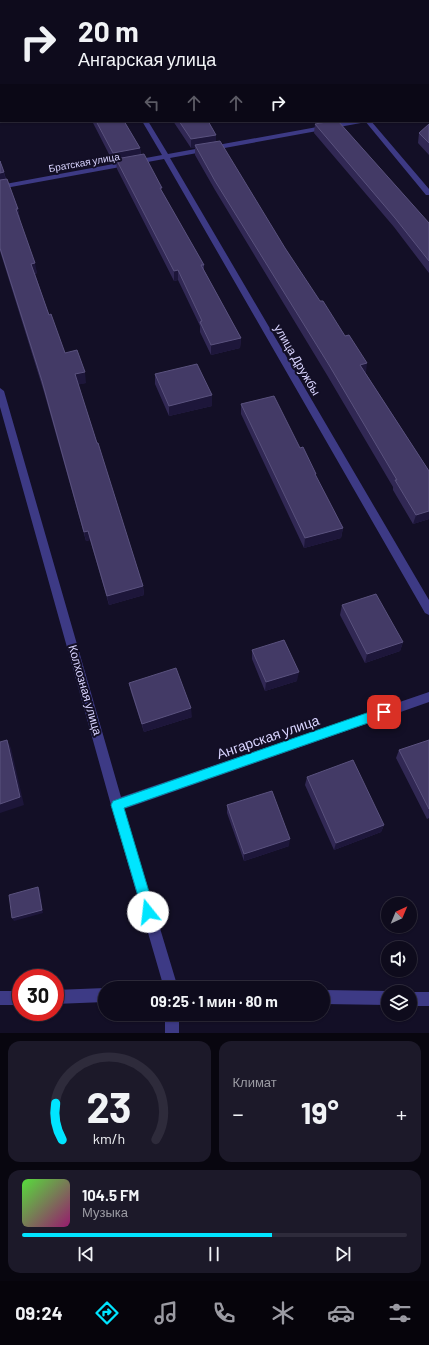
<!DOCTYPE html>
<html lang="ru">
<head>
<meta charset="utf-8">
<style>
	:root { --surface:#0e0b1c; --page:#1c1929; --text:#f1f3f6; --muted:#9b9ba3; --line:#2e2b3b; --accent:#00e5ff }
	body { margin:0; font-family:Barlow,sans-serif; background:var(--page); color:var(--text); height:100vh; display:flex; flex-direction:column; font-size:15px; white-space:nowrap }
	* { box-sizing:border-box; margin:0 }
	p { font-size:13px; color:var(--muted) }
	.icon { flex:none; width:22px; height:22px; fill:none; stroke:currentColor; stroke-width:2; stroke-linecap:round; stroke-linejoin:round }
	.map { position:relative; height:1033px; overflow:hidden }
	.side { display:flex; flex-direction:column; gap:8px; padding:8px; background:#08060f; flex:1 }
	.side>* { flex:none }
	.hud { position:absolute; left:0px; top:0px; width:429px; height:122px; box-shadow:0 1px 3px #0004,0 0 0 1px var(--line); background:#0e0b1c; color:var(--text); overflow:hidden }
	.needle { width:26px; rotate:44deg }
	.fabs { position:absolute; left:381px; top:897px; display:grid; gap:8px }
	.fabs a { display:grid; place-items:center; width:36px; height:36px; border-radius:50%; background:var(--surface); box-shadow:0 1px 3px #0004,0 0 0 1px var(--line); font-size:20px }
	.speed { position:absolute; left:12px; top:969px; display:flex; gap:8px; font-size:20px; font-weight:700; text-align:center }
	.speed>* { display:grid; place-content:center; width:52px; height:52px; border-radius:50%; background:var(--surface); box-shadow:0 1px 3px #0004,0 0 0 1px var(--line); line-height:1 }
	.speed .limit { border:6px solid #d22; background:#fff; color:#111 }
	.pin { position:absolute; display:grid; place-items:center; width:34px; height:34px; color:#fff; margin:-17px; border-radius:8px; box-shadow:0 2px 6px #0006 }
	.me { position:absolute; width:44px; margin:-22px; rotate:344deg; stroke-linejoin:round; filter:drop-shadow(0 0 3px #0008) }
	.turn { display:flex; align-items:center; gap:14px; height:84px; padding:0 12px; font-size:18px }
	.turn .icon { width:52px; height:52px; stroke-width:2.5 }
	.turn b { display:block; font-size:28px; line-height:34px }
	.lanes { display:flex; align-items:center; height:38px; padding:0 12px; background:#0003; justify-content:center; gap:20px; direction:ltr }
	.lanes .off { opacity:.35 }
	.big { font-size:30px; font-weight:700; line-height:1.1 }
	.side .tile { flex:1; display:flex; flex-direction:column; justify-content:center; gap:6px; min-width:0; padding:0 14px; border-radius:12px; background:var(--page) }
	.side .dial { align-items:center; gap:0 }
	.dial svg { height:104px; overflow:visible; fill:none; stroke:var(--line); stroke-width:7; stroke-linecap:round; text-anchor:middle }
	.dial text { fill:var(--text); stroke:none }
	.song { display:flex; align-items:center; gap:12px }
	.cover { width:48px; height:48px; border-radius:6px; background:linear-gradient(135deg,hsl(110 70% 55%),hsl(320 70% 35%)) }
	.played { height:4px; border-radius:2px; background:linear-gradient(90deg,var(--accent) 65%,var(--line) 65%) }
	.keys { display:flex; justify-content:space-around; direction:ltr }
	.heat { display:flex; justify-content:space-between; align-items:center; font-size:22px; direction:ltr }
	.side .tiles { flex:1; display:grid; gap:8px; grid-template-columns:1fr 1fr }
	.tile:last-child { grid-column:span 2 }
	.trip { position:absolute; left:98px; top:981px; width:232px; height:40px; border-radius:20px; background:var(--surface); box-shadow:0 1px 3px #0004,0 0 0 1px var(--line); font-weight:700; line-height:40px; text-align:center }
	.tab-bar { display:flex; height:64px; justify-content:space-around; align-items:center; background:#06040b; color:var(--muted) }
	.tab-bar .icon { width:28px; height:28px }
	.tab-bar .on { color:var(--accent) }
	.tab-bar b { font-size:18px; color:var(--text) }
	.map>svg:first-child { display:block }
</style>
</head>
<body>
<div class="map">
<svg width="429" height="1033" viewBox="0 0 429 1033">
	<rect width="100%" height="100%" fill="#130f26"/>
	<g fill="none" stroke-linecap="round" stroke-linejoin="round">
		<path fill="#3d3a85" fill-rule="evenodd" d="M 74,0 L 80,0 L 80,1 L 74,1 Z
			M 428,107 L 429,107 L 429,111 L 428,111 Z
			M 142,121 L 148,121 L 168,154 L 350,121 L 364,121 L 361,123 L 170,158 L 429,600 L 429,615 L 425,613 L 164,159 L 0,189 L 0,185 L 162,155 Z
			M 365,121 L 371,121 L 429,189 L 429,195 L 426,195 Z
			M 0,388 L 4,391 L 121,797 L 429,692 L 429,702 L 124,809 L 178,988 L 164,988 L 111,805 L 0,407 Z
			M 105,988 L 105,1002 L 55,1004 L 55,990 Z
			M 323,990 L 388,991 L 391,992 L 388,992 L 388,1005 L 323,1004 Z
			M 0,991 L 21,991 L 21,1005 L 0,1005 Z
			M 410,992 L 429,992 L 429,1006 L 410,1006 Z
			M 165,1014 L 179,1014 L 179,1033 L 165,1033 Z"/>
	</g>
	<path fill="#312854" d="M 212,0 L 326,0 L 327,1 L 213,1 Z
		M 404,0 L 429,0 L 429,22 L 428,21 L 428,1 L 405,1 Z
		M 92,121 L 124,121 L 140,148 L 141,155 L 204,265 L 204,270 L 241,338 L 240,348 L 211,355 L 200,332 L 200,326 L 178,280 L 174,281 L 117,169 L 116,162 L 113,162 Z
		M 173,121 L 208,121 L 216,142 L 429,471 L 429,519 L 413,524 L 393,490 L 393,487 L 327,375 L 215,190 L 195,155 L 195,148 L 191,148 Z
		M 315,124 L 429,223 L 429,273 L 394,227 L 314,133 Z
		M 429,124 L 429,155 L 418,143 L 419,133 Z
		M 0,161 L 4,172 L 6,179 L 18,209 L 20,219 L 19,219 L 37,273 L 35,274 L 49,315 L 65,353 L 86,383 L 78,384 L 143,586 L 144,595 L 109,605 L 90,540 L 86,541 L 44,392 L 0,251 Z
		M 155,374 L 212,406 L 169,416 L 155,384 Z
		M 241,404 L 300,448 L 343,528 L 341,538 L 304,548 L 241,414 Z
		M 342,605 L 403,642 L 400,651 L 365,663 L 340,615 Z
		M 252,650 L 297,681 L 265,691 L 252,659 Z
		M 129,683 L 192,717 L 144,732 L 131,692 Z
		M 429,740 L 429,818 L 427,819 L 396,758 L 399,750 Z
		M 307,777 L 384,825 L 381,832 L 334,850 L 305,785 Z
		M 227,805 L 289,846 L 244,861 L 227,813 Z"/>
	<path fill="#1d163a" d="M 216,135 L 216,144 L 195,145 L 195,148 L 191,148 L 191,139 Z
		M 140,148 L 141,157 L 116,159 L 116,162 L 113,162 L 113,153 Z
		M 4,172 L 6,182 L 0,184 L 0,173 Z
		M 16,209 L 18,209 L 20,219 L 18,219 Z
		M 35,263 L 37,273 L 33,274 L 31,264 Z
		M 178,270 L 178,280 L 174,281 L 174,271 Z
		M 241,338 L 240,348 L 211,355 L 211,345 Z
		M 367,363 L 366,373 L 358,374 L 360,365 Z
		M 85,372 L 86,383 L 77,385 L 75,374 Z
		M 212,395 L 212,406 L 169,416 L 169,406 Z
		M 429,511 L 429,519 L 413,524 L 416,515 Z
		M 343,528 L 341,538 L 304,548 L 305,538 Z
		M 88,531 L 90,540 L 86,541 L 84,532 Z
		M 143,586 L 144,595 L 109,605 L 107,596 Z
		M 403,642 L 400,651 L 365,663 L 367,654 Z
		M 299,672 L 297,681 L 265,691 L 266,682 Z
		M 191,708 L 192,717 L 144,732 L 142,724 Z
		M 7,740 L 11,748 L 24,805 L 0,813 L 0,804 Z
		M 384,825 L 381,832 L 334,850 L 336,843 Z
		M 290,839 L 289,846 L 244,861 L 244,854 Z
		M 38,887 L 40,890 L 43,913 L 14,921 L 12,918 Z"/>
	<path fill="#433a66" stroke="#5a527e" d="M 36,0 L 60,0 L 61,1 L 37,1 Z
		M 103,0 L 130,0 L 131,1 L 103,1 Z
		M 219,0 L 297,0 L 291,1 L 220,1 Z
		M 297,0 L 326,0 L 327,1 L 298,1 Z
		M 412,0 L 429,0 L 429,15 L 428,14 L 428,1 L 413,1 Z
		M 96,121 L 124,121 L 140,148 L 113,153 Z
		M 179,121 L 208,121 L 216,135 L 191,139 Z
		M 332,121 L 338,121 L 429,223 L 429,261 L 395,218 L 315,124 Z
		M 429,124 L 429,143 L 419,133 Z
		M 220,141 L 285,248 L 320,301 L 323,301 L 345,336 L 349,335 L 367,363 L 360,365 L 429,471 L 429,511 L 416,515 L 395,480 L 397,480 L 329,365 L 215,181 L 195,145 Z
		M 144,154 L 162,188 L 160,188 L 204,265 L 201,265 L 241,338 L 211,345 L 200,322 L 202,321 L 178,270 L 174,271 L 116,159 Z
		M 0,161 L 4,172 L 0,173 Z
		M 7,179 L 18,209 L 16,209 L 35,263 L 31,264 L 49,315 L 51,314 L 65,353 L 77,350 L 85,372 L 75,374 L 97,443 L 98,443 L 143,586 L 107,596 L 88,531 L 84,532 L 42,381 L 0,248 L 0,180 Z
		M 197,364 L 212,395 L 169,406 L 155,374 Z
		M 274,396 L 300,448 L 303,447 L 316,474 L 315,474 L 343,528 L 305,538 L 241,404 Z
		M 376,594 L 403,642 L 367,654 L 342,605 Z
		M 284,640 L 299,672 L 266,682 L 252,650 Z
		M 176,668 L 191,708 L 142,724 L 129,683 Z
		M 7,740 L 20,797 L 0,804 L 0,742 Z
		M 429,740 L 429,809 L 399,750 Z
		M 353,760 L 384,825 L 336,843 L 307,777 Z
		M 272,791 L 290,839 L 244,854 L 227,805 Z
		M 38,887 L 42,910 L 12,918 L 9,895 Z"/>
	<path fill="#00e5ff" stroke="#0095a6" d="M 384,707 L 388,709 L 390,712 L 388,716 L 124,808 L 155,912 L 153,916 L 148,918 L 144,916 L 111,805 L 113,801 Z"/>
	<g text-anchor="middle" stroke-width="4" stroke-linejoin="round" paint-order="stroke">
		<g font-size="10" fill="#d9d4ff" stroke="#130f26">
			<text transform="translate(84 162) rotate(-10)" y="4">Братская улица</text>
		</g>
		<g font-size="12" fill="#d9d4ff" stroke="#130f26">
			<text transform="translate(297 360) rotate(60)" y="4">улица Дружбы</text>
			<text transform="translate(85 690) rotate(74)" y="4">Колхозная улица</text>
		</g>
		<g font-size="14" fill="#d9d4ff" stroke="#130f26">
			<text transform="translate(268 737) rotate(-19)" y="5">Ангарская улица</text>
		</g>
	</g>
</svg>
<div class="fabs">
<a><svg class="needle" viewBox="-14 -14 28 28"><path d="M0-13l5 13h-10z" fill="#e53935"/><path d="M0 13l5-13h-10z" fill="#9b9ba3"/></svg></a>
<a><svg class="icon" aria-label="sound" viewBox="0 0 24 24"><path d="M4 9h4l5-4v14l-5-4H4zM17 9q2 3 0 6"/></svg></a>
<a><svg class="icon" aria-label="layers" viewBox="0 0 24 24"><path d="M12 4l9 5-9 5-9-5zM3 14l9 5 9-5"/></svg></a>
</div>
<div class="speed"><div class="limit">30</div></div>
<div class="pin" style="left:384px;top:712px;background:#d93025"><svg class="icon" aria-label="arrive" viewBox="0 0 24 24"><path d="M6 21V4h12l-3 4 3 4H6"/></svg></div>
<svg class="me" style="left:148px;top:912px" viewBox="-20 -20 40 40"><circle r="19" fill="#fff"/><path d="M0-13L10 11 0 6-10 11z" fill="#00e5ff"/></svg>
<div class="trip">09:25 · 1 мин · 80 m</div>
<div class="hud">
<div class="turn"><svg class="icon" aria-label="right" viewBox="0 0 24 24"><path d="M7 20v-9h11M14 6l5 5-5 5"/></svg><div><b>20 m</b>Ангарская улица</div></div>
<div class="lanes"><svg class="icon off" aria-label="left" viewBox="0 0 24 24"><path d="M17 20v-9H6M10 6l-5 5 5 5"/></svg><svg class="icon off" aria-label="ahead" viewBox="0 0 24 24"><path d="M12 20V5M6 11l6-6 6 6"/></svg><svg class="icon off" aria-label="ahead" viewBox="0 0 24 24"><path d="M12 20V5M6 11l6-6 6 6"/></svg><svg class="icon" aria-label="right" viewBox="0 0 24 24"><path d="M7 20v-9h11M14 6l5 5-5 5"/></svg></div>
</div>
</div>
<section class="side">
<div class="tiles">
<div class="tile dial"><svg viewBox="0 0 100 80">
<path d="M14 69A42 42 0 1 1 86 69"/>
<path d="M14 69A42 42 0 0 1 9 41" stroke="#00e5ff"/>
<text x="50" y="56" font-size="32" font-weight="700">23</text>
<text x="50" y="72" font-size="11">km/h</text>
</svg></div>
<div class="tile"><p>Климат</p>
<div class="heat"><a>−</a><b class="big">19°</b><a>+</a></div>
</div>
<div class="tile">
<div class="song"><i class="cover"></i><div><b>104.5 FM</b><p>Музыка</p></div></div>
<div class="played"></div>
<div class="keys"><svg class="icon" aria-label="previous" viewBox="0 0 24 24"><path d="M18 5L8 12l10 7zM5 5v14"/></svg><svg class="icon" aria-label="pause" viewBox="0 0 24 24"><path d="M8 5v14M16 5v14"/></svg><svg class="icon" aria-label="next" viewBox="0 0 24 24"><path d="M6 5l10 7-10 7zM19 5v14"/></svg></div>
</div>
</div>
</section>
<nav class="tab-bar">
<b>09:24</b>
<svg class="icon on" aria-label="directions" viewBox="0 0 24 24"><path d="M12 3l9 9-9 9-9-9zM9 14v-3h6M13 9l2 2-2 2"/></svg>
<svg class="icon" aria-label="music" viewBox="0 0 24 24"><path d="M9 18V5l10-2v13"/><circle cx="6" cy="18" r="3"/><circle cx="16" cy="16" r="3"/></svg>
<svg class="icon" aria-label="phone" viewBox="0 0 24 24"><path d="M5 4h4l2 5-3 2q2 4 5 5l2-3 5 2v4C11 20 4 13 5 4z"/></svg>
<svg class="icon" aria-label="climate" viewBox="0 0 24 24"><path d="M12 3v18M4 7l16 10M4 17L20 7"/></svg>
<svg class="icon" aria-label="car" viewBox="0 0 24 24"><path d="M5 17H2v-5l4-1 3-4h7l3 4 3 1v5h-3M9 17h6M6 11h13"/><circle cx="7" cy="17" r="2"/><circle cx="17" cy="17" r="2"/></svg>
<svg class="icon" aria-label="filters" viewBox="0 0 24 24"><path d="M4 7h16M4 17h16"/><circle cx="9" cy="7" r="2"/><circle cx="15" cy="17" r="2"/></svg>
</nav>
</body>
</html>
